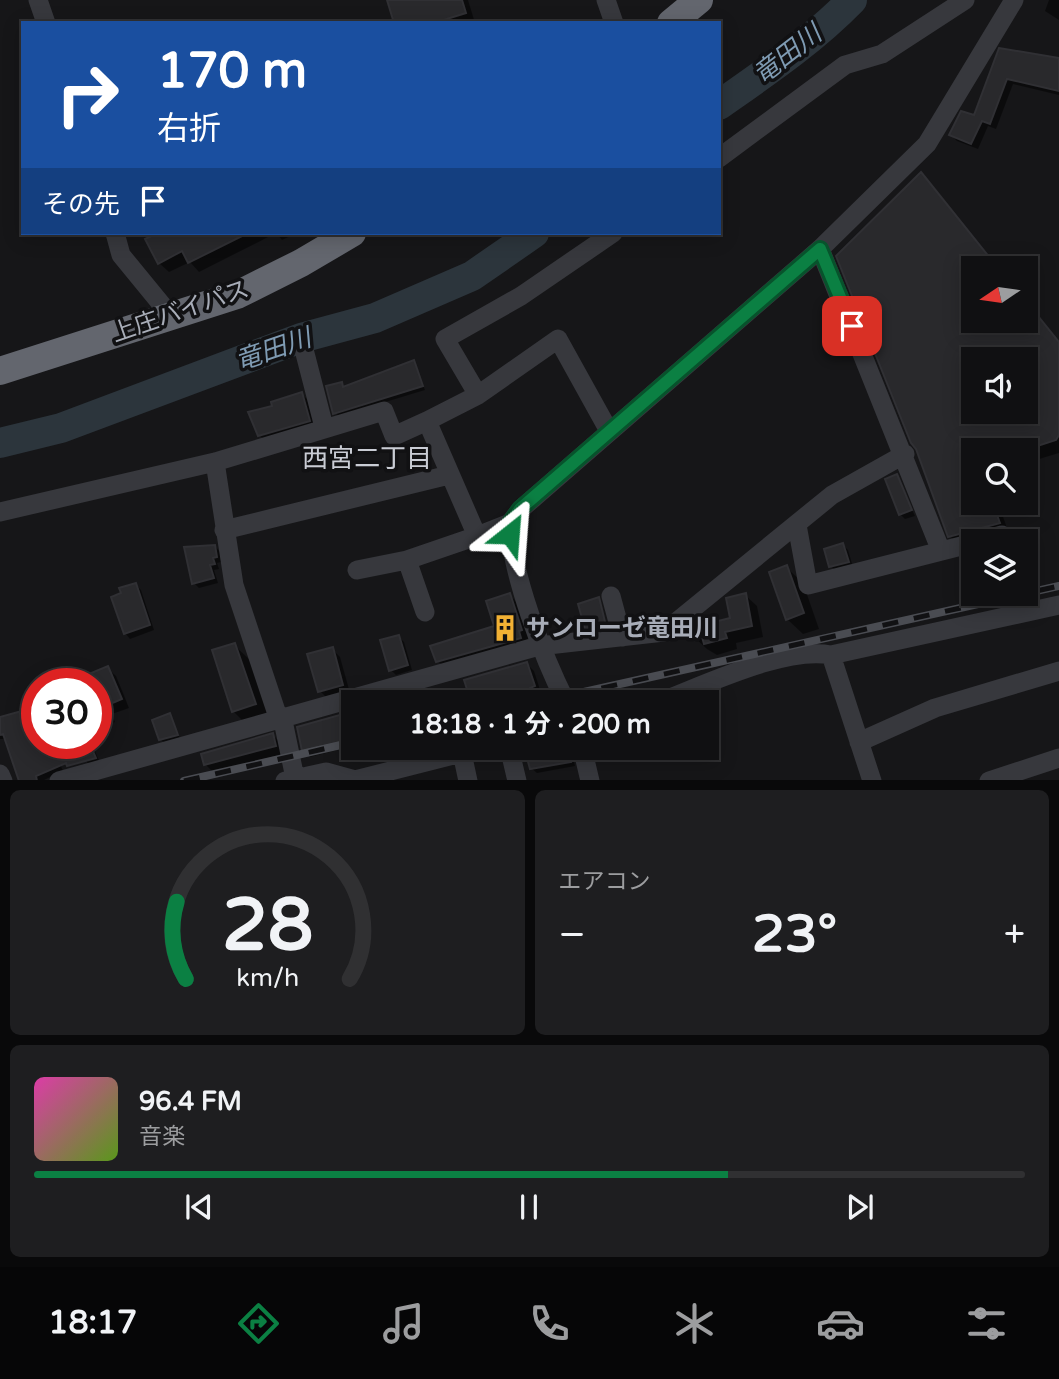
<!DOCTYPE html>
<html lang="ja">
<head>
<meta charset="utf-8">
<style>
	:root { --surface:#101012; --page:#1e1e20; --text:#f1f3f6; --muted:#9c9d9f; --line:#303032; --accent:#0b8043 }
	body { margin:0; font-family:"Varela Round","Noto Sans JP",sans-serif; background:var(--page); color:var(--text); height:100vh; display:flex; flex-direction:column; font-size:26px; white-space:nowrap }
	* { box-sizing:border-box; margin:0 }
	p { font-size:23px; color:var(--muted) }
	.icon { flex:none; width:38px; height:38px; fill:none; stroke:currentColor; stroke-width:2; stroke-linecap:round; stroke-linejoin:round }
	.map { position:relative; height:780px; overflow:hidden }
	.panel { display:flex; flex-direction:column; gap:10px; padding:10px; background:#09090a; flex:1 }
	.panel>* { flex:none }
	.top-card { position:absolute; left:21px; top:21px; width:700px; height:214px; border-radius:0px; box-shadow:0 4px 18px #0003,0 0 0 2px var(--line); background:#1a4fa0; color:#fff; overflow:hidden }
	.needle { width:46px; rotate:257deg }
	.fabs { position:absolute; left:961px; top:256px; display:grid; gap:14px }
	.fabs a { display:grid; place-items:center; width:77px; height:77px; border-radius:0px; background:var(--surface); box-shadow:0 4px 18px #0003,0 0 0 2px var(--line); font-size:35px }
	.speed { position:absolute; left:21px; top:668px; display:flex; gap:14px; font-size:35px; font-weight:700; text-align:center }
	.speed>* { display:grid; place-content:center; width:91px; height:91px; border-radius:50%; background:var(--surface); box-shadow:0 4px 18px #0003,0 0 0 2px var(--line); line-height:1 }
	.speed .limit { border:10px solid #d22; background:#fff; color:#111 }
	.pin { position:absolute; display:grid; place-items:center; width:60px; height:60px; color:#fff; margin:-30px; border-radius:14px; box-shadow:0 4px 10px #0006 }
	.me { position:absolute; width:77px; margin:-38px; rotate:28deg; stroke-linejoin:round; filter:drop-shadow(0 0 5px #0008) }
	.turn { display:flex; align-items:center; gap:24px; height:147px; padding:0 21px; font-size:32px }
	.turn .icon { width:91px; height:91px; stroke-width:2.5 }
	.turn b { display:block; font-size:49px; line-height:60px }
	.then { display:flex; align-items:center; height:66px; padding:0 21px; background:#0003; gap:14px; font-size:26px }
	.big { font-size:52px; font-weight:700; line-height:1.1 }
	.panel .tile { flex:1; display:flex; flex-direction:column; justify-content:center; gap:10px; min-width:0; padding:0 24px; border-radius:10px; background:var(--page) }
	.panel .dial { align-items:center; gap:0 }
	.dial svg { height:182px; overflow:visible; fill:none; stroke:var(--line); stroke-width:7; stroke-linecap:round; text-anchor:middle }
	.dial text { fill:var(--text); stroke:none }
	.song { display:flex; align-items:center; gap:21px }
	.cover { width:84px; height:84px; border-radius:10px; background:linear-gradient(135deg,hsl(320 70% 55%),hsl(90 70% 35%)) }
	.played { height:7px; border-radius:4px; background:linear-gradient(90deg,var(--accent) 70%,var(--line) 70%) }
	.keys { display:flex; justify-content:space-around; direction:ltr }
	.heat { display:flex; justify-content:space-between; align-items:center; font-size:38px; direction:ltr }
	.panel .tiles { flex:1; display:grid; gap:10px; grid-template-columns:1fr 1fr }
	.tile:last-child { grid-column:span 2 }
	.trip { position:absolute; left:341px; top:690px; width:378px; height:70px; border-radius:0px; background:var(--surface); box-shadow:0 4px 18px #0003,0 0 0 2px var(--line); font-weight:700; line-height:70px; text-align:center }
	.menu { display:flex; height:112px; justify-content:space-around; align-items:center; background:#060607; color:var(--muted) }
	.menu .icon { width:49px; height:49px }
	.menu .on { color:var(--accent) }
	.menu b { font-size:32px; color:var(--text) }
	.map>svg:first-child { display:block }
</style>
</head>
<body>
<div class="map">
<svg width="1059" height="781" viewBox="0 0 1059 781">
	<rect width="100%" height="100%" fill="#161618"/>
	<path fill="#0007" fill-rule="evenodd" d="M 389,0 L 468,0 L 475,23 L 396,23 Z
		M 1049,0 L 1059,0 L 1059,20 L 1045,11 Z
		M 1000,50 L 1059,60 L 1059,95 L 1013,84 L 996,129 L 988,126 L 978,149 L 957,141 L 951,135 L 975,117 Z
		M 932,185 L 998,268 L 973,268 L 973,320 L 1026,320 L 1026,301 L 1059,342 L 1059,453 L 1026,463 L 1026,450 L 973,450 L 973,502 L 998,502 L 1009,534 L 961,547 L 950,536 L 917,448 ZM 973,359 L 1026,359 L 1026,411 L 973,411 Z
		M 162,233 L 297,233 L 282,240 L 276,233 L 199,272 L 190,262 L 169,272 L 159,263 L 148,240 Z
		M 413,362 L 425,390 L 339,416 L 335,413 L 342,384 L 345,388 Z
		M 302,394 L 307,399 L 314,426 L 265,440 L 259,435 L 274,407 Z
		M 896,476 L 915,516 L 905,519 L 900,514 Z
		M 843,545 L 848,550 L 853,567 L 836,571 L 831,566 Z
		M 215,546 L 220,552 L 221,562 L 217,563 L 219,569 L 214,570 L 218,583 L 199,588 L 194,583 Z
		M 973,563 L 973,591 L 965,564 Z
		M 787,568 L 803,583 L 819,629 L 803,634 L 787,619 Z
		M 136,585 L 141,590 L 154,630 L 130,639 L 125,633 Z
		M 510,595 L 518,604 L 529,638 L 526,640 L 528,646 L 446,669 L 438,661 L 496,627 Z
		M 745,595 L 757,606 L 763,637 L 736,643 L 737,649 L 717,655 L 707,649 L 695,638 L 732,619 Z
		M 599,599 L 607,628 L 588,630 L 586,628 Z
		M 399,637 L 404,642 L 412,670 L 396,675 L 391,670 Z
		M 234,645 L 250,660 L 270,720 L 249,727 L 233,711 Z
		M 332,649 L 340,657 L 350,693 L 328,699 L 320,691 Z
		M 527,664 L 534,671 L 541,693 L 535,695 L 537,702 L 472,702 Z
		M 107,668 L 116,676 L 129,708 L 112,714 L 115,722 L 98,729 L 96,684 L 74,683 Z
		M 28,710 L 37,727 L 37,744 L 52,744 L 63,771 L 42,781 L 21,781 L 7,739 L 0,739 L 0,719 Z
		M 354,713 L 354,746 L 310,757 L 303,750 Z
		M 169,715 L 181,740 L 166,744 L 160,739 Z
		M 273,735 L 281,744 L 283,754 L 213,772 L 205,764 Z
		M 78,744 L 92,744 L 100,763 L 89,766 Z
		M 528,747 L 570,747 L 575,766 L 537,773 L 531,768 Z"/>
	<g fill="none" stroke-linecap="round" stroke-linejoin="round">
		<path stroke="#2c353c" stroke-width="30" d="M 719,105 C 766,72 812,41 852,0
			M 0,443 L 61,428 L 301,338 L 375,318 L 472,276 L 534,233"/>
	</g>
	<path fill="#29292c" stroke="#303034" stroke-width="2" fill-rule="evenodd" d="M 387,0 L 462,0 L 466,13 L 434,23 L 394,23 Z
		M 999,48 L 1059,58 L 1059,91 L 1007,79 L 990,124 L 982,121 L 971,144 L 949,135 L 961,111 L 974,115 Z
		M 921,172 L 998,268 L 973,268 L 973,320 L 1026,320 L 1026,301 L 1059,342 L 1059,435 L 1056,440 L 1025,450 L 973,450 L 973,502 L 992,502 L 1000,523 L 948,537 L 916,449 L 911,443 L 836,256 ZM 973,359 L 1026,359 L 1026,411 L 973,411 Z
		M 158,233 L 248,233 L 188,263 L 182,251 L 158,264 L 145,239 Z
		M 414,360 L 423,386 L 333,414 L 326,386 L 342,382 L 343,387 Z
		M 302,392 L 310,421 L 258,436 L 248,412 L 272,406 L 271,402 Z
		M 897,474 L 912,510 L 899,515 L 885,479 Z
		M 843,543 L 849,562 L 829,567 L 824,549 Z
		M 215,545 L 217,557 L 213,558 L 215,564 L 210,565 L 214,578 L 192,584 L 184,547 Z
		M 787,565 L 804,613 L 786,620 L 769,572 Z
		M 136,583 L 150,625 L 124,634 L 111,597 L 121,593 L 119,588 Z
		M 510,593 L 522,630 L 519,631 L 521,638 L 436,662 L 430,646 L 494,626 L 486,601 Z
		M 746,593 L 752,626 L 725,632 L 727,638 L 704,644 L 702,637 L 694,639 L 691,628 L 730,618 L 726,598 Z
		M 599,597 L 606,626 L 585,629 L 578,604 Z
		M 399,635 L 408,665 L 389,671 L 380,640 Z
		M 235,643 L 256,704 L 232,712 L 212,650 Z
		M 333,647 L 343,685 L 318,692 L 307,654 Z
		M 527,662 L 535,686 L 530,688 L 532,696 L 509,702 L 471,702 L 464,680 Z
		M 108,666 L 122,699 L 96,710 L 96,684 L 65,684 Z
		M 29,709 L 37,744 L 50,744 L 54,751 L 74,744 L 90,744 L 96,758 L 67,766 L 66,763 L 36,776 L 37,781 L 19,781 L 3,734 L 0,735 L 0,717 Z
		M 354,711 L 354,739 L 302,751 L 297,727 Z
		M 170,713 L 178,735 L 159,740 L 152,720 Z
		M 273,733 L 276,746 L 204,765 L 201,754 Z
		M 524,747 L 567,747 L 571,762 L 530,769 Z"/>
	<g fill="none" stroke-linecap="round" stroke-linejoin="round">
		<path stroke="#37383d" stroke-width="19" d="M 38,0 L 46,23
			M 606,0 L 614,23
			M 719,158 L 845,65 L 882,54 L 965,0
			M 115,233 L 121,255 L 171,316
			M 820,249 L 941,551
			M 301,338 L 324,427
			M 478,395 L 445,339 L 521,296 L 613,233
			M 427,421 L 478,395 L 558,339 L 609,431
			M 215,462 L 234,585 L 278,717
			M 0,512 L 215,462 L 384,411 L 394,436 L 427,421 L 477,536 L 510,523
			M 797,525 L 808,585 L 973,543
			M 224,530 L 449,475
			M 980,541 L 1002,535
			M 407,560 L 425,612
			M 357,570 L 407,560 L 477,536
			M 611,596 L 622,637
			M 831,655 L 872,781
			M 566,702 C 544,659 510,571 510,523 L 521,509 L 820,249 L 927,144 L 1014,0
			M 660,702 C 705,685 785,646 831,655 L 1059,605
			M 282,716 L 295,778
			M 859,742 L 935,708 L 1059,671
			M 509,747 L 517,781
			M 582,747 L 590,781
			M 462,753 L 468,781
			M 0,774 L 3,781
			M 59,781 L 539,646 L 664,632 L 832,495 L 905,454
			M 285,781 L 326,772 L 355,780 L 485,747
			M 989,781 L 1059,758"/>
		<path stroke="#63666e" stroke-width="28" d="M 671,23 L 699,0
			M 0,371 L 237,295 L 301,263 L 352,233"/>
		<defs>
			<path id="rail" d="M 539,702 L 1059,586
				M 184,781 L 354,742"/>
		</defs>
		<use href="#rail" stroke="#4a4c52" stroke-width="8"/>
		<use href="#rail" stroke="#111113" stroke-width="5" stroke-dasharray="16" stroke-linecap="butt"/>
	</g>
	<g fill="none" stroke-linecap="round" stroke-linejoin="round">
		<defs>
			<path id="route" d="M 510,534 L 510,523 L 520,509 L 820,249 L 852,326"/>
		</defs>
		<use href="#route" stroke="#07532c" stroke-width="18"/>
		<use href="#route" stroke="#0b8043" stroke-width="12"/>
	</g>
	<defs>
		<symbol id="building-bare" viewBox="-9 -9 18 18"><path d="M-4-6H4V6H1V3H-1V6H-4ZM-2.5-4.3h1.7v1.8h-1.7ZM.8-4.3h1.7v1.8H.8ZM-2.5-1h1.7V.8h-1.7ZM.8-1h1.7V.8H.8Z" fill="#f2b134" stroke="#111113" stroke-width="2.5" paint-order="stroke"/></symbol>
	</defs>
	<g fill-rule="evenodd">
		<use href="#building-bare" x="486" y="609" width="38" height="38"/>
	</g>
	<g text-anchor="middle" stroke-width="7" stroke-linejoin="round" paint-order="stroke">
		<g font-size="24" fill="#a8adb8" stroke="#111113">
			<text transform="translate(180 311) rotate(-19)" y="8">上庄バイパス</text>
		</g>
		<g font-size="24" font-weight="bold" fill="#a8adb8" stroke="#111113" text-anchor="start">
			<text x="526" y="636">サンローゼ竜田川</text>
		</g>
		<g font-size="26" font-style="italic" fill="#7f9bb3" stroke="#111113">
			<text transform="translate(787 54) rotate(-38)" y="9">竜田川</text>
			<text transform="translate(273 349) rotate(-19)" y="9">竜田川</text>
		</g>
		<g font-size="26" fill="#c9ccd4" stroke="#111113">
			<text x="367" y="467">西宮二丁目</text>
		</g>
	</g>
</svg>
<div class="fabs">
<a><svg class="needle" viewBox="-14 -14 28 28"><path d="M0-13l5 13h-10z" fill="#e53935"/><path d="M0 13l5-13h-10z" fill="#9c9d9f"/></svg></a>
<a><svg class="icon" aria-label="sound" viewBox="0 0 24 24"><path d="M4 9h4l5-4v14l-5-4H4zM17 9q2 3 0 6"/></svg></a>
<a><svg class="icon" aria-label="search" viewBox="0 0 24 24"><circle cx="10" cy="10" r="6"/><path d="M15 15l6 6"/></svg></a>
<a><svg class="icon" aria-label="layers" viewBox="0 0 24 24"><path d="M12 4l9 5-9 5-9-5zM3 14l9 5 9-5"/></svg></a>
</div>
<div class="speed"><div class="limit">30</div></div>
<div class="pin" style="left:852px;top:326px;background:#d93025"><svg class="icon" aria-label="arrive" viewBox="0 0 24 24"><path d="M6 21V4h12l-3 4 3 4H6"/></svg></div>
<svg class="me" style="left:510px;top:534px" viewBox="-20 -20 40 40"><path d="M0-17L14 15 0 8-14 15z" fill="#0b8043" stroke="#fff" stroke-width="4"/></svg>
<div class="trip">18:18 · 1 分 · 200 m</div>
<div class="top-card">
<div class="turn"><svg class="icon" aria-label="right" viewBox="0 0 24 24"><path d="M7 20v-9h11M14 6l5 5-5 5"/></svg><div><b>170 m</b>右折</div></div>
<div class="then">その先<svg class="icon" aria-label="arrive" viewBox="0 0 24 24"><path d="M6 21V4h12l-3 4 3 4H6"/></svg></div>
</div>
</div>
<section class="panel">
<div class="tiles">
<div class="tile dial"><svg viewBox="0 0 100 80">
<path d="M14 69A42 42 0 1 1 86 69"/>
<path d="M14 69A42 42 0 0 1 10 35" stroke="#0b8043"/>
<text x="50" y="56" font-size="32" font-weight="700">28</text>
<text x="50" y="72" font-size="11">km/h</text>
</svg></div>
<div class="tile"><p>エアコン</p>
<div class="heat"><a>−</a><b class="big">23°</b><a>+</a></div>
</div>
<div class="tile">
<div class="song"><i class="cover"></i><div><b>96.4 FM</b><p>音楽</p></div></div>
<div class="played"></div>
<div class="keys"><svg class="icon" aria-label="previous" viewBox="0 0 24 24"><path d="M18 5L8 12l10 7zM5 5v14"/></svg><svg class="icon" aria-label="pause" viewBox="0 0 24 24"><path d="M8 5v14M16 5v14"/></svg><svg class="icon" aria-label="next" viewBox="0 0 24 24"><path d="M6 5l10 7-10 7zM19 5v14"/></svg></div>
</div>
</div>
</section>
<nav class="menu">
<b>18:17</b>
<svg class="icon on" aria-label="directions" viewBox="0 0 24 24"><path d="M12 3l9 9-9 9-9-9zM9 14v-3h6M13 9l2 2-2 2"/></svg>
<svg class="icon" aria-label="music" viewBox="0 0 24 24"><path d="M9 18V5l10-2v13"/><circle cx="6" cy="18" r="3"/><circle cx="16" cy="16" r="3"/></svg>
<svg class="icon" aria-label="phone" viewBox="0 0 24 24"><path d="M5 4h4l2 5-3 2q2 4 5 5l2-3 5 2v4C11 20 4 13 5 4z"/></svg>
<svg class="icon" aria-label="climate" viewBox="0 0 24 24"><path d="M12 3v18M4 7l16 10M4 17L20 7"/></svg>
<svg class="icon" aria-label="car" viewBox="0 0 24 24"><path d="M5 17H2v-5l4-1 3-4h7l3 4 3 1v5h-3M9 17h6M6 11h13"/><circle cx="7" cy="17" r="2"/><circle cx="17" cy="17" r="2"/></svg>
<svg class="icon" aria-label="filters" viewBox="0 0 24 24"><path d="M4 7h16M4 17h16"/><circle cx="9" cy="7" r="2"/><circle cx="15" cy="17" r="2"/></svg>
</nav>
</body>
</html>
